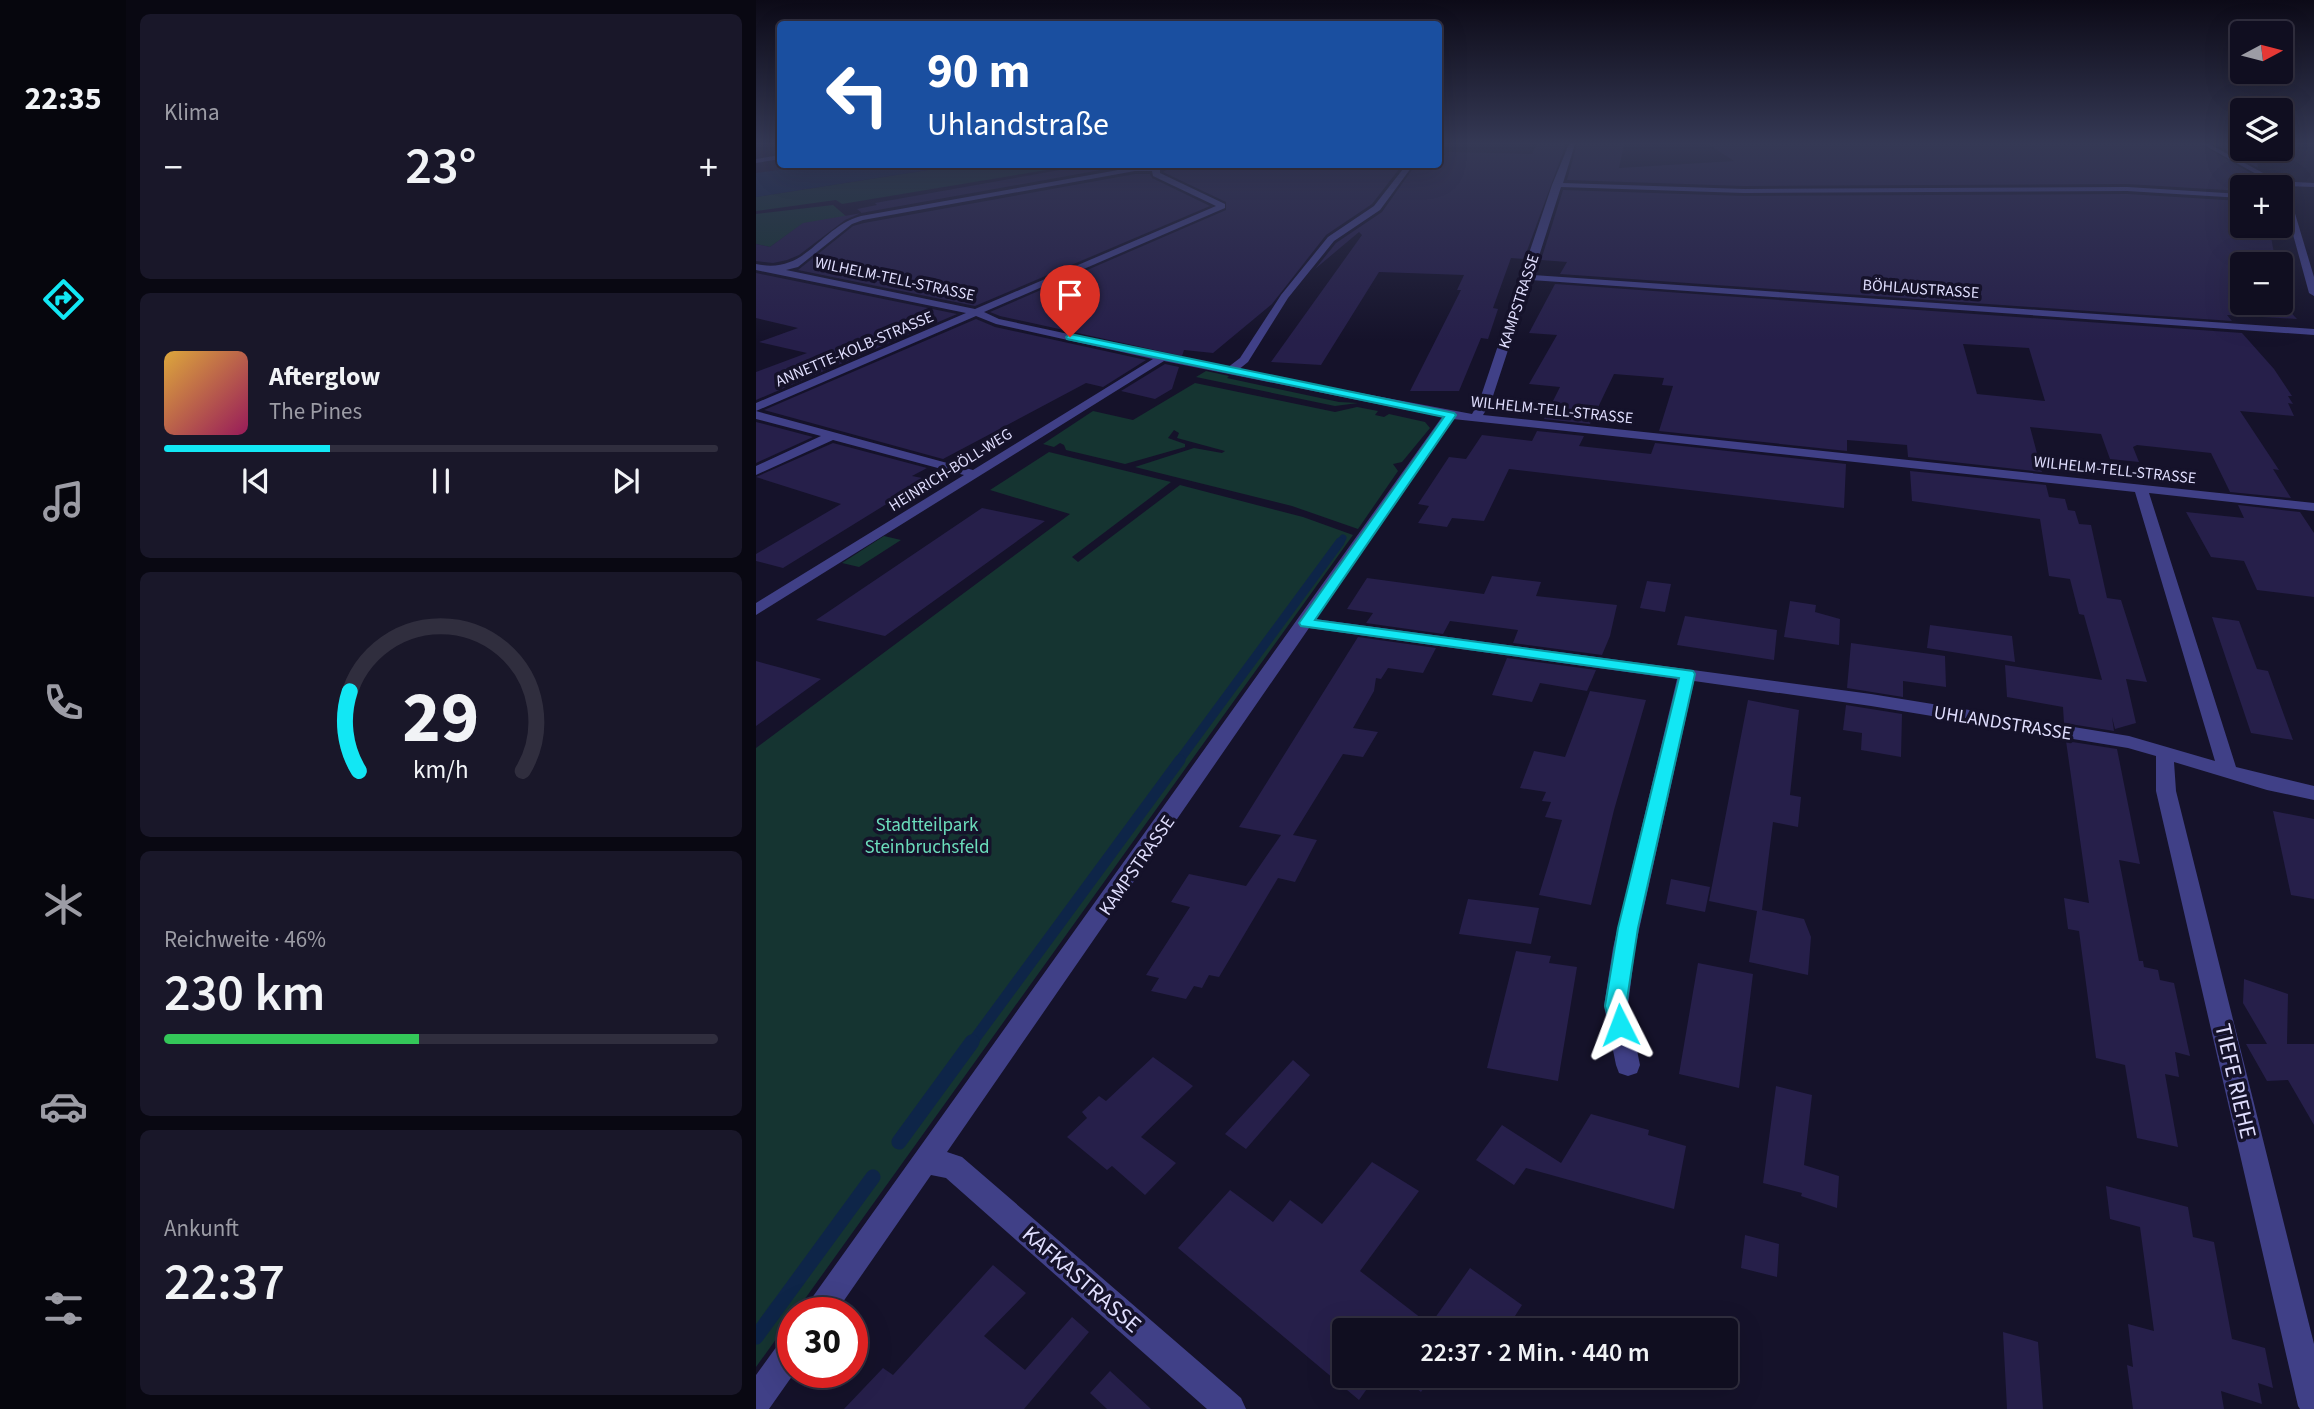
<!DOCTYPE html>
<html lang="de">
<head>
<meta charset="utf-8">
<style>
	:root { --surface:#100e20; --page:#191729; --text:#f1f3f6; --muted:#9c9ca5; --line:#302e3e; --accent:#12e7f4 }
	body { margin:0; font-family:"Source Sans 3",sans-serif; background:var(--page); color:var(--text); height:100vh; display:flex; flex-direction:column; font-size:26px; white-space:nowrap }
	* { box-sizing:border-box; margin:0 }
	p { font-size:23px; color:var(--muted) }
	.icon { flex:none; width:38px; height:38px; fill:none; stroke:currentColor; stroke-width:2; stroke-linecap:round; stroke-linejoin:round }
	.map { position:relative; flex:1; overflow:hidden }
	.details { display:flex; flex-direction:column; gap:14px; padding:14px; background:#090812; width:630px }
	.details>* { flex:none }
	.top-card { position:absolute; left:21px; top:21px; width:665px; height:147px; border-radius:7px; box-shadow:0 7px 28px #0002,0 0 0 2px var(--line); background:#1a4fa0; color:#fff; overflow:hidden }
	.needle { width:46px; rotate:83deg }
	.buttons { position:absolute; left:1474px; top:21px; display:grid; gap:14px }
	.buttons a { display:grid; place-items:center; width:63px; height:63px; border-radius:7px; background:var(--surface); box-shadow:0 7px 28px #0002,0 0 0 2px var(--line); font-size:35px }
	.speed { position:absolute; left:21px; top:1297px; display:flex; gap:14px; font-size:35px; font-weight:700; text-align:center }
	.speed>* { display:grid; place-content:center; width:91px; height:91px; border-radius:50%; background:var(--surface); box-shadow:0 7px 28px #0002,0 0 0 2px var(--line); line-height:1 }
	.speed .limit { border:10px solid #d22; background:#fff; color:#111 }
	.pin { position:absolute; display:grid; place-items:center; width:60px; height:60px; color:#fff; margin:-72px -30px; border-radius:50% 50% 50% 0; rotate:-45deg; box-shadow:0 0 7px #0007 }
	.pin .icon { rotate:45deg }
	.me { position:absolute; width:77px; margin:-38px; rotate:357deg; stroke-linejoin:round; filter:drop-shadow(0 0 5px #0008) }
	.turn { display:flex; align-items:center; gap:24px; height:147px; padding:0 35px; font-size:32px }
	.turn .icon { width:91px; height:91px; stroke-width:2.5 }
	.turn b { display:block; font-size:49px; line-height:60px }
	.big { font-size:52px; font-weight:600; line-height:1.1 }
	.details .widget { flex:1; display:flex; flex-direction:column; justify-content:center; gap:10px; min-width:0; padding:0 24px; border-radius:10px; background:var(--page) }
	.details .dial { align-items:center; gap:0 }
	.dial svg { height:182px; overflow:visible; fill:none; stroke:var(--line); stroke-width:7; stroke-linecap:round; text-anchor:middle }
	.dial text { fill:var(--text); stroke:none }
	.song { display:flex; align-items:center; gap:21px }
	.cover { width:84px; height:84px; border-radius:10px; background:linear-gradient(135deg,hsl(40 70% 55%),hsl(330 70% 35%)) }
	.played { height:7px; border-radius:4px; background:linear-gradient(90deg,var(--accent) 30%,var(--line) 30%) }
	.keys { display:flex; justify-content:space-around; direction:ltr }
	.heat { display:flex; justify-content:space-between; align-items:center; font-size:38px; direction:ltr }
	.charge { height:10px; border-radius:5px; background:linear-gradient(90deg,#34c759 46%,var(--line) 0) }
	.trip { position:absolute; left:576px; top:1318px; width:406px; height:70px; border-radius:7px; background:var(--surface); box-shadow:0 7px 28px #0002,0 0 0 2px var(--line); font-weight:600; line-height:70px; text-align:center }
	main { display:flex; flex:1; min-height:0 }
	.tab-bar { display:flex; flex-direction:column; width:126px; justify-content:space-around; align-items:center; background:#06060d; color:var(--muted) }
	.tab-bar .icon { width:49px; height:49px }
	.tab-bar .on { color:var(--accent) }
	.tab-bar b { font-size:32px; color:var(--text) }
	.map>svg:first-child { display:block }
</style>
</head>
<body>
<main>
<nav class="tab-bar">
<b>22:35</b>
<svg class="icon on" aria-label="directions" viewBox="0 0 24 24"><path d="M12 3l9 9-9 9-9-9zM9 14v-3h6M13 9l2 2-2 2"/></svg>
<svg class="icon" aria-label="music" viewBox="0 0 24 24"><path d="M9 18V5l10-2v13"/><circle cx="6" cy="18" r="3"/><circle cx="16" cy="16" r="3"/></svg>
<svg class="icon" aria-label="phone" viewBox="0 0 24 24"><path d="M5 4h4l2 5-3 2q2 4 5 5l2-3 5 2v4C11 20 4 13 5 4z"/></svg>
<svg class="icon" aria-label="climate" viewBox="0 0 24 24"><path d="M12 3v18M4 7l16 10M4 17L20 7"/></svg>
<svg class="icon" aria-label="car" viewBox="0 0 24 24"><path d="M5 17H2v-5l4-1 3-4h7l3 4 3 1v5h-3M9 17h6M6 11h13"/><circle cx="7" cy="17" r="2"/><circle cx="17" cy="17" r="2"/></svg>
<svg class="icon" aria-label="filters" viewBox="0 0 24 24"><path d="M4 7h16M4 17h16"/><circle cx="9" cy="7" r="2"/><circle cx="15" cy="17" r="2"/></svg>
</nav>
<section class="details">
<div class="widget"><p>Klima</p>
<div class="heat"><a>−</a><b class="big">23°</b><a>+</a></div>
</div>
<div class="widget">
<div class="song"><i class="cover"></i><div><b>Afterglow</b><p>The Pines</p></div></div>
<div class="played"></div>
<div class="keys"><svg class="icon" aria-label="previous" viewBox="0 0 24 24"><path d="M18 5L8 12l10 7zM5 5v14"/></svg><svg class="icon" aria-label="pause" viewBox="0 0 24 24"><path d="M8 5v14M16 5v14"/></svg><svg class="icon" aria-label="next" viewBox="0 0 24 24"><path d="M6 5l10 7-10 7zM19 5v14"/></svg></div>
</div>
<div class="widget dial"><svg viewBox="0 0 100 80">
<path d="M14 69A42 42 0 1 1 86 69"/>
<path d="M14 69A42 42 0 0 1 10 34" stroke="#12e7f4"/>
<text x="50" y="56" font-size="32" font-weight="700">29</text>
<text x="50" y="72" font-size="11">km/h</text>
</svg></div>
<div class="widget"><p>Reichweite · 46%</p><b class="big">230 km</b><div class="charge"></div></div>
<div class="widget"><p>Ankunft</p><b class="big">22:37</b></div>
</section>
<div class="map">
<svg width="1558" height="1409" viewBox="0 0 1558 1409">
	<rect width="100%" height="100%" fill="#15122a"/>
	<path fill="#153431" d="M 204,165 L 321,165 L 86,204 L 80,200 L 0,211 L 0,197 Z
		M 77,205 L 91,217 L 85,222 L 48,223 L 14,247 L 0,244 L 0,214 Z
		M 450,371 L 473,376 L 471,378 L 583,402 L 602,403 L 579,406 L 440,377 Z
		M 439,383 L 579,412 L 601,407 L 622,411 L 619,415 L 628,417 L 633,414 L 669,422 L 674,428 L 646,462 L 637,464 L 642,471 L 602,529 L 536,506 L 379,467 L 438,448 L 466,453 L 469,451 L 421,438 L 423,433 L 418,430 L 412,438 L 429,444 L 429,447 L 369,464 L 310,450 L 308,445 L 304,443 L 298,447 L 287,444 L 337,411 L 377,420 Z
		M 293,452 L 415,482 L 316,557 L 322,562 L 424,485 L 547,517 L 597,535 L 0,1367 L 0,748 L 314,514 L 234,490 Z
		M 128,536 L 145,540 L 103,567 L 86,563 Z"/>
	<path fill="#0e2548" d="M 59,165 L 59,164 L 204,165 L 0,197 L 0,173 Z"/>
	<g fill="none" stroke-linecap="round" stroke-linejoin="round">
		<path stroke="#0e2548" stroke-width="7" d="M 583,544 L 587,538"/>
		<path stroke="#0e2548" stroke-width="9" d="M 422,762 L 584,542"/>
		<path stroke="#0e2548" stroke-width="11" d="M 215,1044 L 424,760"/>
		<path stroke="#0e2548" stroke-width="15" d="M 143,1142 L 216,1042
			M 0,1337 L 117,1177"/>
	</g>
	<path fill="#261f4a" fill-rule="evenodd" d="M 781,144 L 810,144 L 768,259 L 755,258 L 737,308 L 742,309 L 732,339 L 725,338 L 703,391 L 654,391 L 705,290 L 701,290 L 708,275 L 623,272 L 565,365 L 515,362 L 606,235 L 603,232 L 559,269 L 580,243 L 626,212 L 660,164 L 682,164 L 691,152 L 776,154 Z
		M 821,144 L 868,144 L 863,168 L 978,161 L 952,144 L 1444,144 L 1505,179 L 1506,187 L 1486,187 L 1486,191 L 1371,184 L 988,186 L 811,180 Z
		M 1458,144 L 1486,144 L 1486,149 L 1499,149 L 1502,168 Z
		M 337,164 L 378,164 L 105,213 L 89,220 L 43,255 L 31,260 L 17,263 L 0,261 L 0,244 L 14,247 L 47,223 L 106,213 L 101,209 L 121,205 L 119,203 Z
		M 421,164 L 647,164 L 616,204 L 570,235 L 516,304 L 457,353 L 428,350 L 426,356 L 244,316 L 234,312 L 470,210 L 470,202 L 407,172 Z
		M 379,174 L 394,174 L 396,178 L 454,206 L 219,306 L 42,270 L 97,226 L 108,223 Z
		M 807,190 L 988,196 L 1371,194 L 1486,201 L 1486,226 L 1513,226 L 1520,264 L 1486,264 L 1486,303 L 1524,301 L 1541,319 L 1471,315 L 1476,321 L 804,274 L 811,262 L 785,260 Z
		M 0,273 L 201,314 L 0,400 L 0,372 L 51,353 L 3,342 L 42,328 L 0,318 Z
		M 799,284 L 1486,333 L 1518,369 L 1536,396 L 1532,396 L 1537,404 L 1532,403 L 1538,416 L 1484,411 L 1523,470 L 1517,469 L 1535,498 L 1474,492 L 1455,453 L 1381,445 L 1377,447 L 1383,462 L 1354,459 L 1345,434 L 1274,427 L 1286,472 L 1152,457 L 1151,445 L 1091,440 L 1091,451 L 903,431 L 917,386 L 906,385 L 908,378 L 858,374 L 834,424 L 788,419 L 804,387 L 773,384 L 801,335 L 773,333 ZM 1207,344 L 1273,348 L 1289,401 L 1221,394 Z
		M 220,319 L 239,327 L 390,360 L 347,387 L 330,383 L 187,459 L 8,410 Z
		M 409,364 L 423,367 L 416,389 L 399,399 L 365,391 Z
		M 0,422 L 57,437 L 0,463 Z
		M 781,431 L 828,436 L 823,446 L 895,454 L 899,443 L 1090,464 L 1088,508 L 753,469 L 728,521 L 696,518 L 691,527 L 662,523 L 673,506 L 662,504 L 693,457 L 710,459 L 726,435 L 776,441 Z
		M 77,443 L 171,468 L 156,476 L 171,479 L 27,568 L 0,561 L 0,554 L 85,504 L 0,477 Z
		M 1154,471 L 1290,485 L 1293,497 L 1309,499 L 1312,510 L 1319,511 L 1323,524 L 1335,525 L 1351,598 L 1365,600 L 1391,682 L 1370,679 L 1380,723 L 1359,729 L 1356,717 L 1358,731 L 1308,723 L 1307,707 L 1251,697 L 1249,665 L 1346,680 L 1328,615 L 1323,614 L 1314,579 L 1293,576 L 1284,519 L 1156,501 Z
		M 1482,505 L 1544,512 L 1558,533 L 1558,597 L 1501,590 L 1488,561 L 1455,557 L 1430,512 L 1488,518 Z
		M 226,508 L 289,521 L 129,636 L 60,620 Z
		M 736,576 L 785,582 L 780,596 L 861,605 L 854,636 L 846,655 L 757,643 L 762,630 L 694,621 L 687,634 L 610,623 L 617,613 L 591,609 L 611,578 L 728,594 Z
		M 891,581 L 915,584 L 909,612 L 884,608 Z
		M 1034,601 L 1060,605 L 1059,612 L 1084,619 L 1083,645 L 1028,637 Z
		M 929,616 L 1021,630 L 1018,660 L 921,645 Z
		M 1456,617 L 1483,621 L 1501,669 L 1512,671 L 1537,740 L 1495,733 Z
		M 1174,625 L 1256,636 L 1259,662 L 1171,648 Z
		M 602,637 L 680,648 L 667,673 L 632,668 L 625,679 L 620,678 L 618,691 L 597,728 L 622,732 L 607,757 L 587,754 L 537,835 L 561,840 L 539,882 L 522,878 L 463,977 L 453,975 L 446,988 L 438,986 L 430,999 L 395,991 L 403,978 L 390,975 L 434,907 L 415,902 L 433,874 L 490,886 L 525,835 L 483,827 Z
		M 1095,643 L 1189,656 L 1190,687 L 1147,681 L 1147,697 L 1091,688 Z
		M 751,658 L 840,670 L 831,691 L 784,683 L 776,702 L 736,695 Z
		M 0,661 L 22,667 L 65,679 L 0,726 Z
		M 834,691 L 890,700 L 858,810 L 835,905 L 783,895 L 806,820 L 789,817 L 795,802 L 786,801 L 790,792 L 764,788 L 778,751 L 809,757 Z
		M 992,700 L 1043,710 L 1034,795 L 1045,797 L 1042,827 L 1017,822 L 1006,910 L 1048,919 L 1055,937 L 1052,975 L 993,962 L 1001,911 L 953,901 Z
		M 1090,705 L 1146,714 L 1145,757 L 1105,750 L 1106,733 L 1087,730 Z
		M 1310,741 L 1361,749 L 1384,864 L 1363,860 L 1383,961 L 1387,961 L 1388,967 L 1402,970 L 1404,980 L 1418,983 L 1434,1056 L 1419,1052 L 1423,1077 L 1409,1074 L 1422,1147 L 1381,1138 L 1369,1065 L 1340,1058 L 1323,931 L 1312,929 L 1308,898 L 1333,903 Z
		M 1517,811 L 1558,819 L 1558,899 L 1535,895 Z
		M 915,879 L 954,887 L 949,912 L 910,904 Z
		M 712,899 L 783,908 L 775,944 L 703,934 Z
		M 760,951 L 795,956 L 793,963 L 821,967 L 802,1081 L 731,1068 Z
		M 942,963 L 997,974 L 983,1088 L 923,1074 Z
		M 1488,979 L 1532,994 L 1531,1044 L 1558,1044 L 1558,1125 L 1532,1080 L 1511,1081 L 1490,1044 L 1511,1044 L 1487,1003 Z
		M 397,1057 L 437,1086 L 385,1137 L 420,1163 L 389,1195 L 356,1166 L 351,1170 L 311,1137 L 331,1118 L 326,1112 L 343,1096 L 350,1101 Z
		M 537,1060 L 554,1075 L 490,1149 L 469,1134 Z
		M 1020,1086 L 1056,1095 L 1048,1165 L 1083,1176 L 1081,1208 L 1045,1196 L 1046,1193 L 1007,1183 Z
		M 835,1114 L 893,1130 L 892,1135 L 930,1146 L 918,1209 L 770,1168 L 758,1185 L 720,1160 L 746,1125 L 805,1163 Z
		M 616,1162 L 663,1191 L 604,1271 L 674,1325 L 714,1268 L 766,1305 L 750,1330 L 588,1330 L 588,1376 L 620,1376 L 603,1400 L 422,1248 L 474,1190 L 517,1222 L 534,1200 L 566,1224 Z
		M 1350,1186 L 1432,1207 L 1437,1237 L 1458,1242 L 1476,1339 L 1509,1348 L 1517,1388 L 1502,1383 L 1506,1404 L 1465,1391 L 1468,1409 L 1377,1409 L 1371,1365 L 1377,1367 L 1372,1324 L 1398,1331 L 1384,1227 L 1354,1219 Z
		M 989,1235 L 1023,1244 L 1021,1277 L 985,1268 Z
		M 237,1265 L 270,1293 L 228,1336 L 269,1370 L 316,1317 L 333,1332 L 268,1409 L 88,1409 L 127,1368 L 137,1375 Z
		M 1247,1332 L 1282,1342 L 1287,1409 L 1251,1409 Z
		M 354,1371 L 395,1409 L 351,1409 L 334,1393 Z
		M 644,1376 L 676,1376 L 665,1392 Z"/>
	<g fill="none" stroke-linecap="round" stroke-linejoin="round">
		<path fill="#404087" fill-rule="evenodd" d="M 813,144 L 819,144 L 807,183 L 988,189 L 1371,187 L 1486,194 L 1486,198 L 1371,191 L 988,193 L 805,187 L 777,275 L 1558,329 L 1558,335 L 775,280 L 735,402 L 727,415 L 1558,503 L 1558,511 L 1393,493 L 1480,767 L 1558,786 L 1558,800 L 1511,790 L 1418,762 L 1420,791 L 1558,1344 L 1558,1409 L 1544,1409 L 1542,1406 L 1400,791 L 1400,756 L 1372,748 L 1115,706 L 938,681 L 879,948 L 872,1006 L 884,1065 L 881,1073 L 872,1076 L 863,1073 L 860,1065 L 848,1006 L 857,948 L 921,679 L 553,628 L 191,1152 L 206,1157 L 485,1398 L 490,1409 L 451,1409 L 190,1178 L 175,1175 L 80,1312 L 49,1312 L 53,1302 L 686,417 L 408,361 L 0,615 L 0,603 L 208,475 L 77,440 L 0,475 L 0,466 L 65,436 L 0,419 L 0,411 L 217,470 L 397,359 L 240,324 L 220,316 L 0,411 L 0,403 L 210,313 L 0,270 L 0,264 C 51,275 62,228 105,216 L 379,167 L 419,164 L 404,170 L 404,173 L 469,204 L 469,208 L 228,312 L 243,319 L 471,368 L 484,358 L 525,295 L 572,237 L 618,206 L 651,164 L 658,164 L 624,210 L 578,241 L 532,298 L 492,362 L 482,370 L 716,414 L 723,402 L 796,185 ZM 379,171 L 396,171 L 397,176 L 460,206 L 219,309 L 30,270 L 42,267 L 96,224 L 107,220 ZM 697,419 L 1379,492 L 1459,761 L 1373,736 L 1115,694 L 559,619 Z
			M 1446,144 L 1453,144 L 1522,181 L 1558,183 L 1558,187 L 1527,186 L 1532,190 L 1558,277 L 1558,296 L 1553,293 L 1524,187 Z
			M 24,155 L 24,159 L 0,163 L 0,159 Z
			M 37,1335 L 37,1372 L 39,1372 L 13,1409 L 0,1409 L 0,1375 L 26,1339 Z"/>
	</g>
	<linearGradient id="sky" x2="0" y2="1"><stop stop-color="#0c0a17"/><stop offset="0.42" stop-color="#353955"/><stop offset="1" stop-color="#353955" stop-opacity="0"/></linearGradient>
	<rect width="1558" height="341" fill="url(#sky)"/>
	<path fill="#12e7f4" stroke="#0c969f" stroke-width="2" d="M 314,334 L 698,413 L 700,415 L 559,620 L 937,671 L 939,674 L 882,928 L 870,1006 L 875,1025 L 871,1031 L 864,1034 L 856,1031 L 849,1006 L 862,928 L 923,678 L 545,626 L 543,623 L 688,417 L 311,339 L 310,337 Z"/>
	<g text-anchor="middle" stroke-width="7" stroke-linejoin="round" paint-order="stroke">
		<g font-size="16" fill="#dfddfd" stroke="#15122a">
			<text transform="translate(139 278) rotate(12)" y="6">WILHELM-TELL-STRASSE</text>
			<text transform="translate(1165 288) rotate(4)" y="6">BÖHLAUSTRASSE</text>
			<text transform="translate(762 301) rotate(-72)" y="6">KAMPSTRASSE</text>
			<text transform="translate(98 348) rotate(-23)" y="6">ANNETTE-KOLB-STRASSE</text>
			<text transform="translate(796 409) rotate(6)" y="6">WILHELM-TELL-STRASSE</text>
			<text transform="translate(194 469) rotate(-32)" y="6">HEINRICH-BÖLL-WEG</text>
			<text transform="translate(1359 469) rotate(6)" y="6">WILHELM-TELL-STRASSE</text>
		</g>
		<g font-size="19" fill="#dfddfd" stroke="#15122a">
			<text transform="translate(1247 722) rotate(9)" y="7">UHLANDSTRASSE</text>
			<text transform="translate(380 865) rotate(-55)" y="7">KAMPSTRASSE</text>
		</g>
		<g font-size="19" fill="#6bdcbb" stroke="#15122a">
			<text x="171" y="831">Stadtteilpark<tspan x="171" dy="22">Steinbruchsfeld</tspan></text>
		</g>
		<g font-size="23" fill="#dfddfd" stroke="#15122a">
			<text transform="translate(1480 1081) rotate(77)" y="8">TIEFE RIEHE</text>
			<text transform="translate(326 1279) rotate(41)" y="8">KAFKASTRASSE</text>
		</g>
	</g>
</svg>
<div class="buttons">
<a><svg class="needle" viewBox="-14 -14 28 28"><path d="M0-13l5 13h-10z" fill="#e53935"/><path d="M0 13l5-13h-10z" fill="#9c9ca5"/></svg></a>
<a><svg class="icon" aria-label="layers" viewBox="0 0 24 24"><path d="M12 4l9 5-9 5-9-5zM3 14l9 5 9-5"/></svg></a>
<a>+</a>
<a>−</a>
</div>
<div class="speed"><div class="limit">30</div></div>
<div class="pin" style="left:314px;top:337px;background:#d93025"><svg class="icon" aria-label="arrive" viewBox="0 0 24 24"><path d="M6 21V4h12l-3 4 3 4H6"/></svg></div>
<svg class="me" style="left:864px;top:1025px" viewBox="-20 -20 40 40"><path d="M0-17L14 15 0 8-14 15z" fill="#12e7f4" stroke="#fff" stroke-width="4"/></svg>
<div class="trip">22:37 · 2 Min. · 440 m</div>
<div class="top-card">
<div class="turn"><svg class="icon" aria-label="left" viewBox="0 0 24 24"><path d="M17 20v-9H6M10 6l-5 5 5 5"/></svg><div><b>90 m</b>Uhlandstraße</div></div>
</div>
</div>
</main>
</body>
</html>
